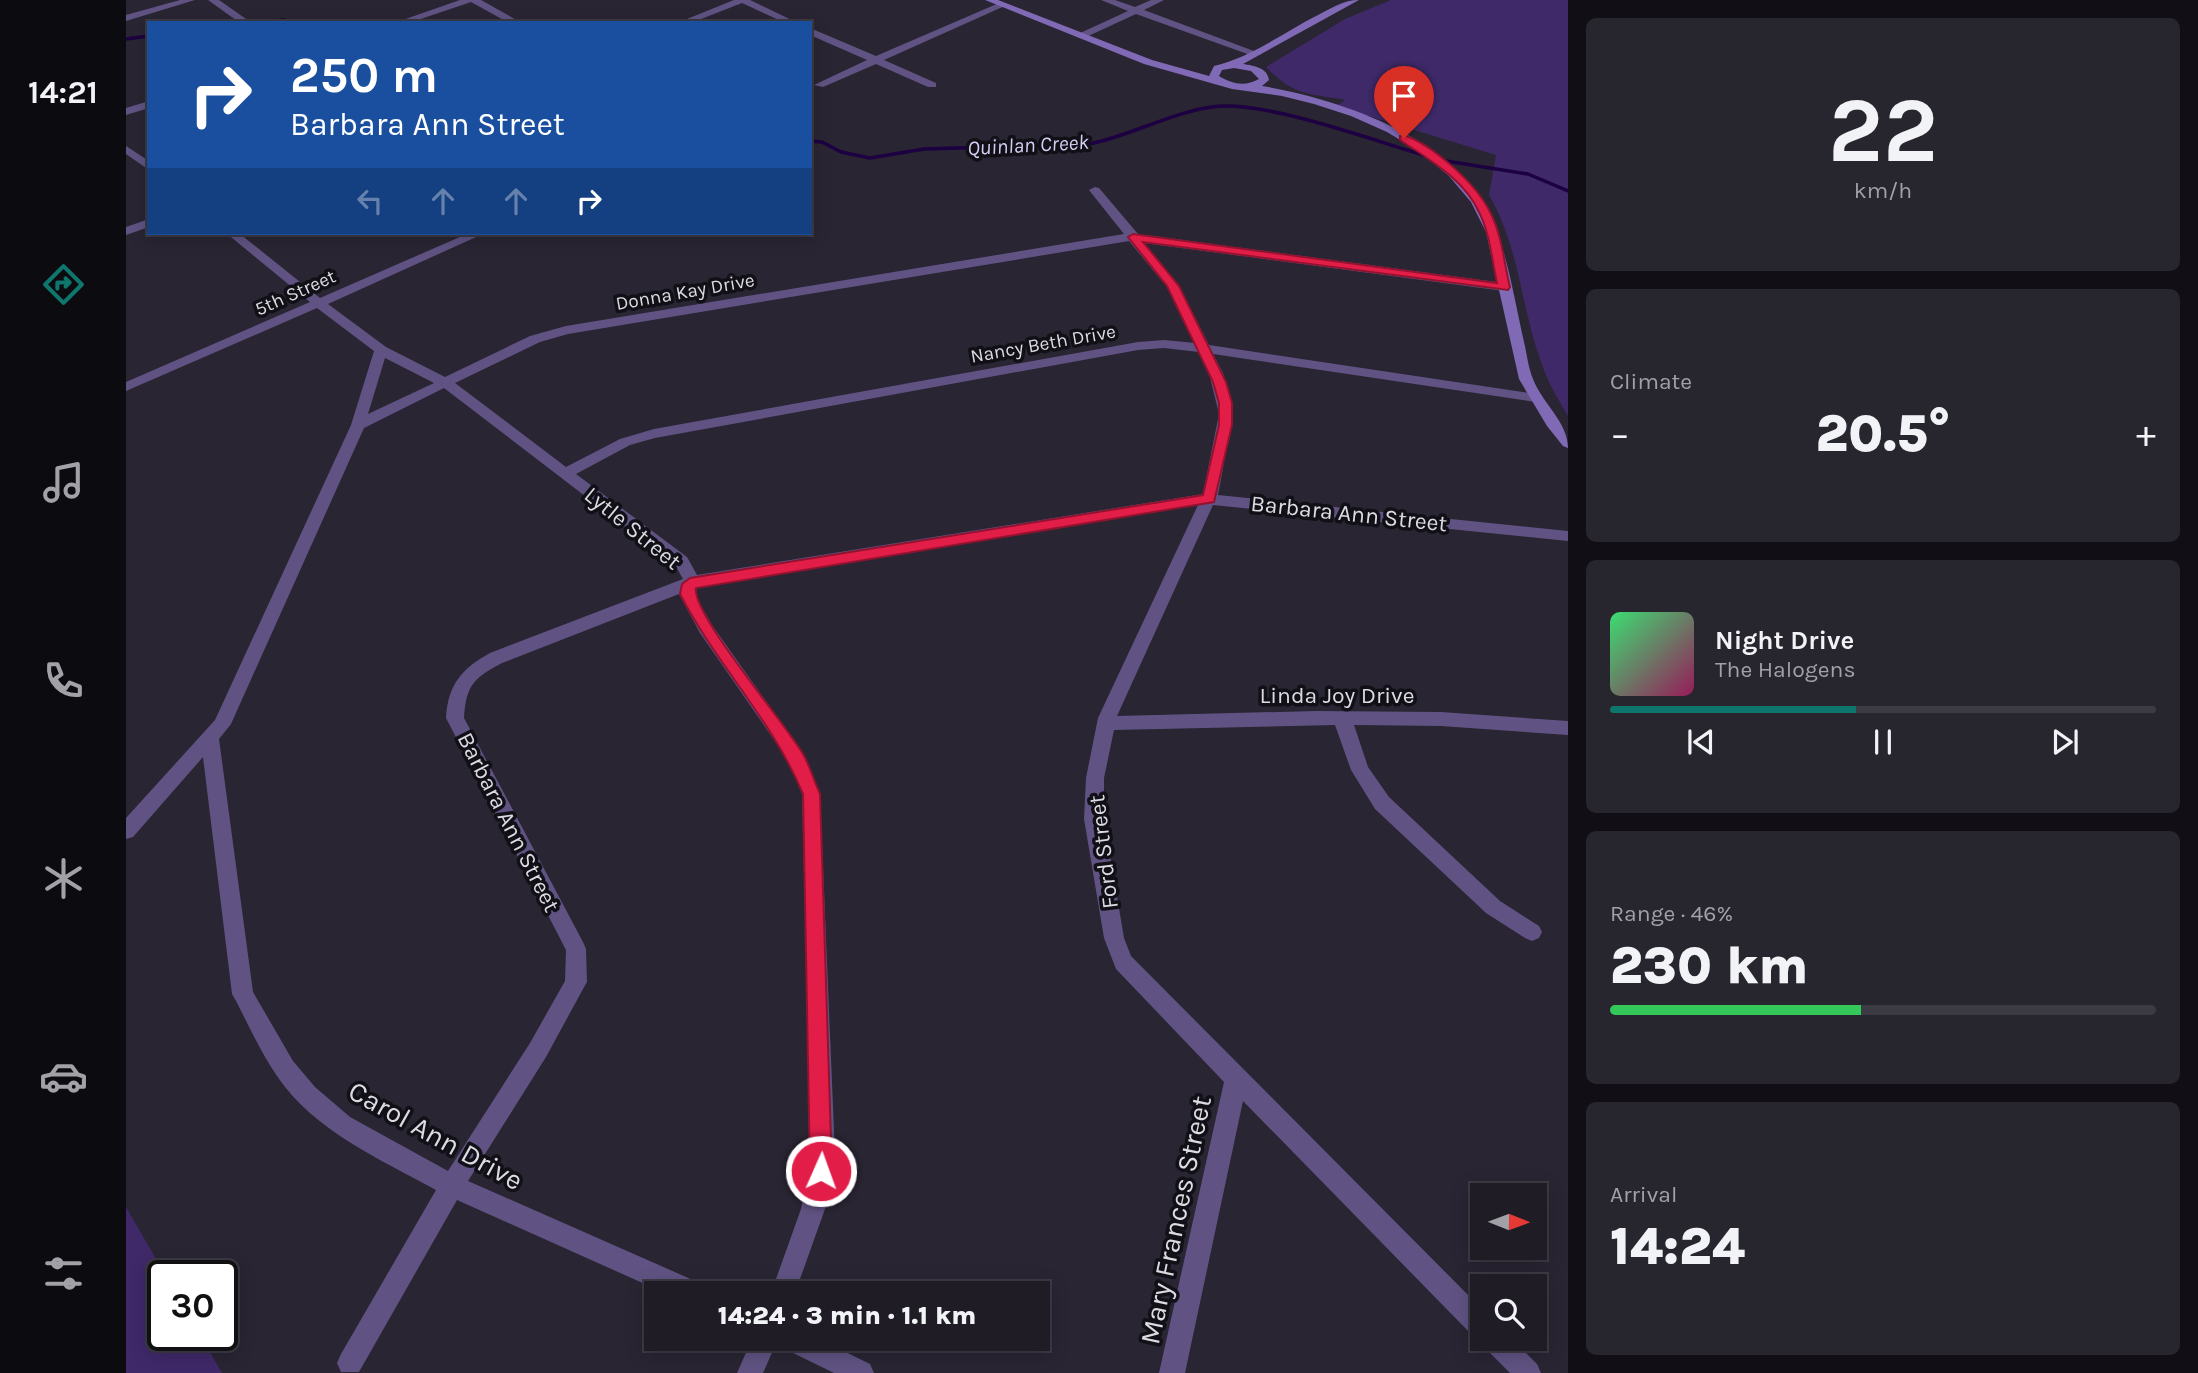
<!DOCTYPE html>
<html lang="en">
<head>
<meta charset="utf-8">
<style>
	:root { --surface:#1f1c26; --page:#27252e; --text:#f1f3f6; --muted:#a1a1a7; --line:#3c3a43; --accent:#0f766e }
	body { margin:0; font-family:Karla,sans-serif; background:var(--page); color:var(--text); height:100vh; display:flex; flex-direction:column; font-size:26px; white-space:nowrap }
	* { box-sizing:border-box; margin:0 }
	p { font-size:23px; color:var(--muted) }
	.icon { flex:none; width:38px; height:38px; fill:none; stroke:currentColor; stroke-width:2; stroke-linecap:round; stroke-linejoin:round }
	.map { position:relative; flex:1; overflow:hidden }
	.side { display:flex; flex-direction:column; gap:18px; padding:18px; background:#110f15; width:630px }
	.side>* { flex:none }
	.hud { position:absolute; left:21px; top:21px; width:665px; height:214px; border-radius:0px; box-shadow:0 4px 18px #0003,0 0 0 2px var(--line); background:#1a4fa0; color:#fff; overflow:hidden }
	.needle { width:46px; rotate:91deg }
	.fabs { position:absolute; left:1344px; top:1183px; display:grid; gap:14px }
	.fabs a { display:grid; place-items:center; width:77px; height:77px; border-radius:0px; background:var(--surface); box-shadow:0 4px 18px #0003,0 0 0 2px var(--line); font-size:35px }
	.speed { position:absolute; left:21px; top:1260px; display:flex; gap:14px; font-size:35px; font-weight:700; text-align:center }
	.speed>* { display:grid; place-content:center; width:91px; height:91px; border-radius:50%; background:var(--surface); box-shadow:0 4px 18px #0003,0 0 0 2px var(--line); line-height:1 }
	.speed .limit { border:4px solid #111; border-radius:10px; background:#fff; color:#111 }
	.pin { position:absolute; display:grid; place-items:center; width:60px; height:60px; color:#fff; margin:-72px -30px; border-radius:50% 50% 50% 0; rotate:-45deg; box-shadow:0 0 7px #0007 }
	.pin .icon { rotate:45deg }
	.me { position:absolute; width:77px; margin:-38px; rotate:2deg; stroke-linejoin:round; filter:drop-shadow(0 0 5px #0008) }
	.turn { display:flex; align-items:center; gap:24px; height:147px; padding:0 28px; font-size:32px }
	.turn .icon { width:91px; height:91px; stroke-width:2.5 }
	.turn b { display:block; font-size:49px; line-height:60px }
	.lanes { display:flex; align-items:center; height:66px; padding:0 28px; background:#0003; justify-content:center; gap:35px; direction:ltr }
	.lanes .off { opacity:.35 }
	.big { font-size:52px; font-weight:800; line-height:1.1 }
	.side .tile { flex:1; display:flex; flex-direction:column; justify-content:center; gap:10px; min-width:0; padding:0 24px; border-radius:10px; background:var(--page) }
	.side .dial { align-items:center; gap:0 }
	.dial b { font-size:91px; line-height:1 }
	.song { display:flex; align-items:center; gap:21px }
	.cover { width:84px; height:84px; border-radius:10px; background:linear-gradient(135deg,hsl(140 70% 55%),hsl(330 70% 35%)) }
	.played { height:7px; border-radius:4px; background:linear-gradient(90deg,var(--accent) 45%,var(--line) 45%) }
	.keys { display:flex; justify-content:space-around; direction:ltr }
	.heat { display:flex; justify-content:space-between; align-items:center; font-size:38px; direction:ltr }
	.charge { height:10px; border-radius:5px; background:linear-gradient(90deg,#34c759 46%,var(--line) 0) }
	.trip { position:absolute; left:518px; top:1281px; width:406px; height:70px; border-radius:0px; background:var(--surface); box-shadow:0 4px 18px #0003,0 0 0 2px var(--line); font-weight:800; line-height:70px; text-align:center }
	main { display:flex; flex:1; min-height:0 }
	.menu { display:flex; flex-direction:column; width:126px; justify-content:space-around; align-items:center; background:#0c0b0f; color:var(--muted) }
	.menu .icon { width:49px; height:49px }
	.menu .on { color:var(--accent) }
	.menu b { font-size:32px; color:var(--text) }
	.map>svg:first-child { display:block }
</style>
</head>
<body>
<main>
<nav class="menu">
<b>14:21</b>
<svg class="icon on" aria-label="directions" viewBox="0 0 24 24"><path d="M12 3l9 9-9 9-9-9zM9 14v-3h6M13 9l2 2-2 2"/></svg>
<svg class="icon" aria-label="music" viewBox="0 0 24 24"><path d="M9 18V5l10-2v13"/><circle cx="6" cy="18" r="3"/><circle cx="16" cy="16" r="3"/></svg>
<svg class="icon" aria-label="phone" viewBox="0 0 24 24"><path d="M5 4h4l2 5-3 2q2 4 5 5l2-3 5 2v4C11 20 4 13 5 4z"/></svg>
<svg class="icon" aria-label="climate" viewBox="0 0 24 24"><path d="M12 3v18M4 7l16 10M4 17L20 7"/></svg>
<svg class="icon" aria-label="car" viewBox="0 0 24 24"><path d="M5 17H2v-5l4-1 3-4h7l3 4 3 1v5h-3M9 17h6M6 11h13"/><circle cx="7" cy="17" r="2"/><circle cx="17" cy="17" r="2"/></svg>
<svg class="icon" aria-label="filters" viewBox="0 0 24 24"><path d="M4 7h16M4 17h16"/><circle cx="9" cy="7" r="2"/><circle cx="15" cy="17" r="2"/></svg>
</nav>
<div class="map">
<svg width="1442" height="1373" viewBox="0 0 1442 1373">
	<rect width="100%" height="100%" fill="#292533"/>
	<path fill="#3f2969" d="M 1265,0 L 1442,0 L 1442,416 C 1432,399 1421,381 1415,362 C 1395,307 1393,246 1363,195 L 1370,155 L 1210,106 L 1219,100 C 1181,93 1168,96 1140,67 L 1219,19 Z
		M 0,1207 L 40,1276 L 37,1276 L 37,1335 L 74,1335 L 96,1373 L 0,1373 Z"/>
	<g fill="none" stroke-linecap="round" stroke-linejoin="round">
		<path stroke="#1d0041" stroke-width="3.5" d="M 136,23 L 157,20 L 174,23
			M 0,39 L 23,36
			M 684,141 L 696,142 L 715,152 L 744,158 L 798,149 L 963,144 C 1005,136 1043,113 1086,107 C 1137,99 1251,142 1304,157
			M 1314,160 L 1402,174 L 1442,191"/>
		<path fill="#605383" fill-rule="evenodd" d="M 54,0 L 69,0 L 0,21 L 0,15 Z
			M 82,0 L 93,0 L 123,21 L 114,23 Z
			M 334,0 L 355,0 L 396,23 L 383,23 L 345,2 L 283,23 L 268,23 Z
			M 608,0 L 624,0 L 672,23 L 659,23 L 616,3 L 565,23 L 551,23 Z
			M 975,0 L 989,0 L 1009,7 L 1025,0 L 1038,0 L 1018,10 L 1136,54 L 1127,56 L 1010,14 L 958,38 L 952,38 L 952,34 L 1002,11 Z
			M 873,3 L 881,5 L 758,60 L 810,83 L 810,87 L 802,87 L 750,64 L 697,87 L 688,85 L 741,60 L 684,35 L 684,28 L 750,56 Z
			M 23,101 L 23,108 L 0,115 L 0,108 Z
			M 0,146 L 23,161 L 23,170 L 0,154 Z
			M 969,187 L 973,188 L 1012,234 L 1378,283 L 1384,287 L 1378,291 L 1018,243 L 1053,286 L 1083,345 L 1410,394 L 1417,398 L 1410,402 L 1087,354 L 1097,373 L 1107,414 L 1092,495 L 1442,531 L 1442,541 L 1087,505 L 991,716 L 1190,711 L 1315,712 L 1442,721 L 1442,735 L 1315,726 L 1228,725 L 1242,767 L 1263,797 L 1374,901 L 1413,926 L 1416,932 L 1413,938 L 1406,941 L 1399,938 L 1360,913 L 1249,809 L 1225,770 L 1209,725 L 988,730 L 978,778 L 978,819 L 998,938 L 1005,956 L 1356,1309 L 1356,1339 L 1386,1339 L 1411,1364 L 1415,1373 L 1384,1373 L 1359,1348 L 1355,1339 L 1347,1336 L 1117,1101 L 1059,1373 L 1033,1373 L 1098,1082 L 990,969 L 978,938 L 958,819 L 960,778 L 972,718 L 1072,505 L 571,587 L 569,595 L 586,625 L 676,752 L 694,794 L 709,1155 L 699,1209 L 669,1293 L 645,1293 L 675,1209 L 685,1155 L 676,794 L 662,760 L 574,633 L 553,594 L 376,663 C 348,678 340,685 338,718 L 457,942 L 460,949 L 461,982 L 457,989 L 420,1057 L 342,1181 L 576,1284 L 579,1293 L 539,1293 L 331,1200 L 233,1372 L 215,1372 L 211,1363 L 215,1354 L 310,1190 C 254,1159 188,1131 151,1076 C 135,1053 123,1026 110,1001 L 106,994 L 77,757 L 7,837 L 0,839 L 0,818 L 89,720 L 225,425 L 248,351 L 191,308 L 0,391 L 0,382 L 184,302 L 100,233 L 113,233 L 194,298 L 343,233 L 359,233 L 202,304 L 260,347 L 319,377 L 404,336 L 440,326 L 998,234 L 963,190 ZM 1003,241 L 1041,287 L 1069,343 L 1038,340 L 1012,342 L 528,429 L 494,439 L 440,467 L 329,383 L 414,342 L 442,334 ZM 1038,348 L 1073,352 L 1083,373 L 1093,414 L 1077,494 L 571,575 L 561,557 L 450,474 L 504,445 L 529,438 L 1012,350 ZM 259,358 L 308,383 L 242,414 ZM 318,388 L 549,565 L 557,579 L 364,653 C 335,669 322,685 320,718 L 440,950 L 439,981 L 404,1043 L 322,1171 L 224,1117 L 189,1087 L 167,1061 L 127,992 L 93,739 L 105,724 L 238,428 Z
			M 23,219 L 23,227 L 0,235 L 0,227 Z
			M 626,1339 L 652,1339 L 637,1373 L 611,1373 Z
			M 653,1339 L 693,1339 L 744,1364 L 748,1373 L 708,1373 L 657,1348 Z"/>
		<path fill="#806ab6" fill-rule="evenodd" d="M 859,0 L 872,0 L 1026,60 L 1083,76 L 1088,66 C 1126,57 1158,32 1192,15 C 1206,8 1217,0 1233,0 L 1117,64 C 1128,66 1141,67 1143,80 L 1136,86 C 1220,100 1344,143 1372,234 C 1384,269 1390,307 1398,342 C 1401,354 1402,367 1407,379 C 1416,403 1442,422 1442,448 L 1437,446 L 1421,426 L 1393,379 L 1360,232 L 1345,202 L 1323,176 L 1294,152 L 1261,132 L 1225,116 L 1188,104 L 1156,96 L 1106,89 L 1018,64 ZM 1108,68 L 1125,71 L 1133,79 C 1119,87 1106,84 1093,76 L 1096,70 Z"/>
	</g>
	<path fill="#e11d48" stroke="#92132f" stroke-width="2" d="M 1278,135 C 1308,146 1351,184 1365,214 C 1376,236 1378,263 1384,287 L 1382,290 L 1017,242 L 1053,286 L 1100,382 L 1106,403 L 1106,425 L 1088,502 L 570,588 C 565,613 660,724 677,754 C 684,766 688,781 694,794 L 706,1171 L 703,1179 L 695,1182 L 688,1179 L 684,1171 L 677,794 C 647,721 590,664 554,594 L 556,584 L 564,578 L 1077,495 L 1093,425 L 1093,403 L 1087,382 L 1041,286 L 1002,237 L 1007,234 L 1371,283 C 1366,260 1364,235 1354,214 C 1339,180 1304,160 1274,140 L 1274,136 Z"/>
	<g text-anchor="middle" stroke-width="7" stroke-linejoin="round" paint-order="stroke">
		<g font-size="19" fill="#dcdbe4" stroke="#111016">
			<text transform="translate(559 291) rotate(-10)" y="7">Donna Kay Drive</text>
			<text transform="translate(169 292) rotate(-24)" y="7">5th Street</text>
			<text transform="translate(917 343) rotate(-10)" y="7">Nancy Beth Drive</text>
		</g>
		<g font-size="21" font-style="italic" fill="#d7cef6" stroke="#111016">
			<text transform="translate(902 145) rotate(-3)" y="7">Quinlan Creek</text>
		</g>
		<g font-size="23" fill="#dcdbe4" stroke="#111016">
			<text transform="translate(1223 513) rotate(6)" y="8">Barbara Ann Street</text>
			<text transform="translate(507 528) rotate(39)" y="8">Lytle Street</text>
			<text x="1211" y="703">Linda Joy Drive</text>
			<text transform="translate(383 822) rotate(63)" y="8">Barbara Ann Street</text>
			<text transform="translate(977 852) rotate(-97)" y="8">Ford Street</text>
		</g>
		<g font-size="28" fill="#dcdbe4" stroke="#111016">
			<text transform="translate(310 1135) rotate(29)" y="10">Carol Ann Drive</text>
			<text transform="translate(1049 1220) rotate(-78)" y="10">Mary Frances Street</text>
		</g>
	</g>
</svg>
<div class="fabs">
<a><svg class="needle" viewBox="-14 -14 28 28"><path d="M0-13l5 13h-10z" fill="#e53935"/><path d="M0 13l5-13h-10z" fill="#a1a1a7"/></svg></a>
<a><svg class="icon" aria-label="search" viewBox="0 0 24 24"><circle cx="10" cy="10" r="6"/><path d="M15 15l6 6"/></svg></a>
</div>
<div class="speed"><div class="limit">30</div></div>
<div class="pin" style="left:1278px;top:138px;background:#d93025"><svg class="icon" aria-label="arrive" viewBox="0 0 24 24"><path d="M6 21V4h12l-3 4 3 4H6"/></svg></div>
<svg class="me" style="left:695px;top:1171px" viewBox="-20 -20 40 40"><circle r="17" fill="#e11d48" stroke="#fff" stroke-width="3"/><path d="M0-11L8 9 0 5-8 9z" fill="#fff"/></svg>
<div class="trip">14:24 · 3 min · 1.1 km</div>
<div class="hud">
<div class="turn"><svg class="icon" aria-label="right" viewBox="0 0 24 24"><path d="M7 20v-9h11M14 6l5 5-5 5"/></svg><div><b>250 m</b>Barbara Ann Street</div></div>
<div class="lanes"><svg class="icon off" aria-label="left" viewBox="0 0 24 24"><path d="M17 20v-9H6M10 6l-5 5 5 5"/></svg><svg class="icon off" aria-label="ahead" viewBox="0 0 24 24"><path d="M12 20V5M6 11l6-6 6 6"/></svg><svg class="icon off" aria-label="ahead" viewBox="0 0 24 24"><path d="M12 20V5M6 11l6-6 6 6"/></svg><svg class="icon" aria-label="right" viewBox="0 0 24 24"><path d="M7 20v-9h11M14 6l5 5-5 5"/></svg></div>
</div>
</div>
<section class="side">
<div class="tile dial"><b>22</b><p>km/h</p></div>
<div class="tile"><p>Climate</p>
<div class="heat"><a>−</a><b class="big">20.5°</b><a>+</a></div>
</div>
<div class="tile">
<div class="song"><i class="cover"></i><div><b>Night Drive</b><p>The Halogens</p></div></div>
<div class="played"></div>
<div class="keys"><svg class="icon" aria-label="previous" viewBox="0 0 24 24"><path d="M18 5L8 12l10 7zM5 5v14"/></svg><svg class="icon" aria-label="pause" viewBox="0 0 24 24"><path d="M8 5v14M16 5v14"/></svg><svg class="icon" aria-label="next" viewBox="0 0 24 24"><path d="M6 5l10 7-10 7zM19 5v14"/></svg></div>
</div>
<div class="tile"><p>Range · 46%</p><b class="big">230 km</b><div class="charge"></div></div>
<div class="tile"><p>Arrival</p><b class="big">14:24</b></div>
</section>
</main>
</body>
</html>
